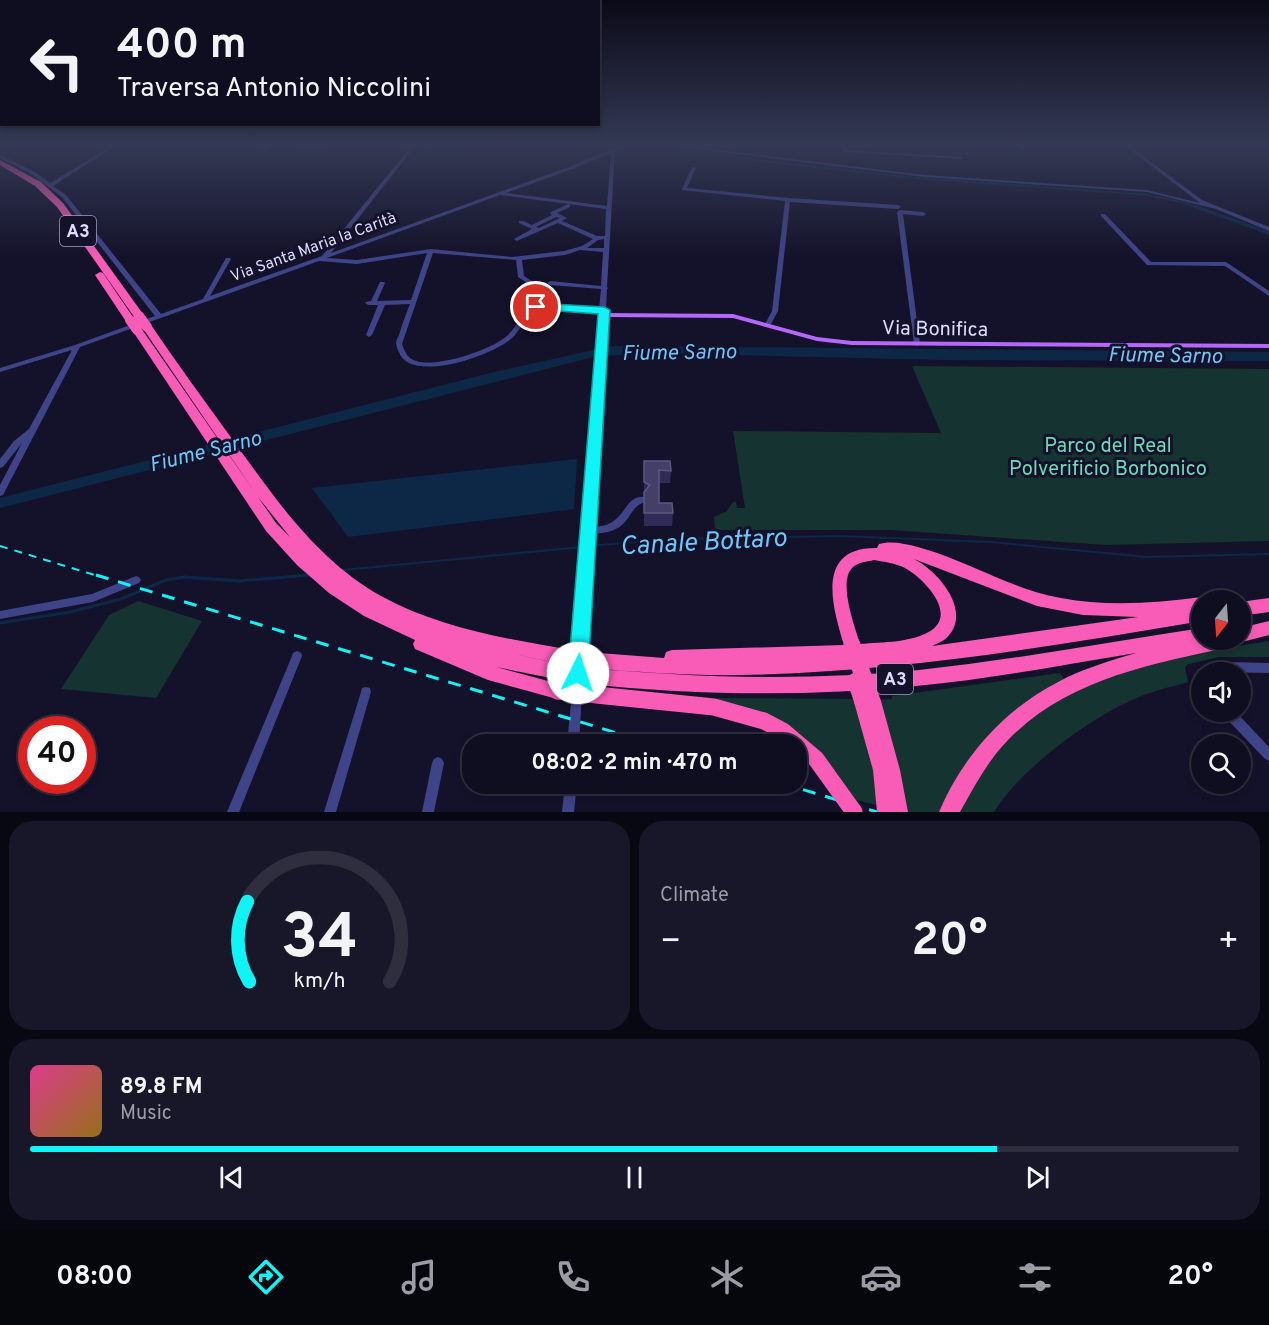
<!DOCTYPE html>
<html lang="en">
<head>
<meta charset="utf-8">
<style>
	:root { --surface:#0f0e20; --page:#181729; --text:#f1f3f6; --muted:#9b9ca5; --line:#2f2e3e; --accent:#10f4f6 }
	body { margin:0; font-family:Overpass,sans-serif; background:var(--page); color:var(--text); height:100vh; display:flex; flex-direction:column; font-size:22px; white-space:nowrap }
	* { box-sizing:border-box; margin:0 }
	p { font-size:20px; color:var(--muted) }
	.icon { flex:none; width:33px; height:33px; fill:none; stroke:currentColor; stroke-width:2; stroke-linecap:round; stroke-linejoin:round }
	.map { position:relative; height:812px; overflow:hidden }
	.side { display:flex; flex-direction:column; gap:9px; padding:9px; background:#080812; flex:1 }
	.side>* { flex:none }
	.banner { position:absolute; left:0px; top:0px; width:600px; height:126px; box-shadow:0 3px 9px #0003,0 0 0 2px var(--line); background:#0f0e20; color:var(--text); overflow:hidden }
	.needle { width:39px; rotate:197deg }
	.fabs { position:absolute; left:1191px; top:590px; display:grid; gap:12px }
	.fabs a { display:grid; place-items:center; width:60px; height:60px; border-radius:50%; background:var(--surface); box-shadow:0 3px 9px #0003,0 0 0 2px var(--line); font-size:30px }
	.speed { position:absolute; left:18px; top:716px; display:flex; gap:12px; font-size:30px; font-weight:700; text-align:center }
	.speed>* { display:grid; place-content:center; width:78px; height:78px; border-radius:50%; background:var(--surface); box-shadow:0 3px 9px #0003,0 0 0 2px var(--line); line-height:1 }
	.speed .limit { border:9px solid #d22; background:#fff; color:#111 }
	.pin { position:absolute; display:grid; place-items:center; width:51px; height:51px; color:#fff; margin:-26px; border:3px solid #fff; border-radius:50%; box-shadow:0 2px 6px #0007 }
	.me { position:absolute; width:66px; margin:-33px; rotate:4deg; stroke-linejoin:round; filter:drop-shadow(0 0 4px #0008) }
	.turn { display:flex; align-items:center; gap:21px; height:126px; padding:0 18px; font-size:27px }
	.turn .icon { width:78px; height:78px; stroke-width:2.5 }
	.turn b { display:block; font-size:42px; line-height:51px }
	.big { font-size:45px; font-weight:700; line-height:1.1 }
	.side .widget { flex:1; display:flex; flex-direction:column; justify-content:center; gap:9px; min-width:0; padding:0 21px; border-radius:24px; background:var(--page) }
	.side .dial { align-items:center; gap:0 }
	.dial svg { height:156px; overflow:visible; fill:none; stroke:var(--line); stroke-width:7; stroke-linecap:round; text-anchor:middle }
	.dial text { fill:var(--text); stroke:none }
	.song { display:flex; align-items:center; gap:18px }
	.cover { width:72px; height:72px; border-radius:9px; background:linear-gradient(135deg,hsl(330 70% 55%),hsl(40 70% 35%)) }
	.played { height:6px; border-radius:3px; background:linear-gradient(90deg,var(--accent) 80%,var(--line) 80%) }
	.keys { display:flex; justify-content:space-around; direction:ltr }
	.heat { display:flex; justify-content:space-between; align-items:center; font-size:33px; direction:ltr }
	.side .tiles { flex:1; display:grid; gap:9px; grid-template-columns:1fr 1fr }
	.widget:last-child { grid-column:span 2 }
	.trip { position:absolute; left:462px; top:734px; width:345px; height:60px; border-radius:24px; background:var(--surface); box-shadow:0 3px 9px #0003,0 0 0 2px var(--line); font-weight:700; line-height:60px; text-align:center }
	.dock { display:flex; height:96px; justify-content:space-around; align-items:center; background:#06060d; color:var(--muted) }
	.dock .icon { width:42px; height:42px }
	.dock .current { color:var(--accent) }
	.dock b { font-size:27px; color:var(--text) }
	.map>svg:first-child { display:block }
</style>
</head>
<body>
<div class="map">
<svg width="1269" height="812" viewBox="0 0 1269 812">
	<rect width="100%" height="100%" fill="#14122a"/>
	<path fill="#153330" d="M 912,366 L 1269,369 L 1269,541 L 1105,545 L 891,530 L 715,530 L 714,517 L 727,511 L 733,502 L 736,502 L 737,508 L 745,508 L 733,431 L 941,433 Z
		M 138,601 L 202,621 L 156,698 L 61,689 L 109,615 Z
		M 1269,641 L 1269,657 L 1219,657 L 1188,664 L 1185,667 L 1188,682 C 1172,687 1155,690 1139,697 C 1092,716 1020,769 994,812 L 958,812 C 972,785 988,759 1008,736 C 1067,671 1187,654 1269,641 Z
		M 1060,673 L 1064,679 C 1003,707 971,756 940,812 L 901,812 L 876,700 L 892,699 L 892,696 Z
		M 718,698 L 854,699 C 864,733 879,769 876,805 L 853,799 L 833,769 L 718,701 Z"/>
	<path fill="#0d2847" d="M 612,346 L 1269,352 L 1269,361 L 944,360 L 646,353 L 593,357 L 0,508 L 0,498 L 494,372 Z
		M 577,459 L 574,509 L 348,537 L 312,488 Z"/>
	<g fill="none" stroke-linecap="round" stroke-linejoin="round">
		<path stroke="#0d2847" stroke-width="1.5" d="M 0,146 L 417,152 L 473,145"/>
		<path stroke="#0d2847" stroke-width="2" d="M 588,546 L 673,539 L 840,536 L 991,542 L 1147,557 L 1269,554
			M 343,570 L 582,547
			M 291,577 L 311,575"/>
		<path stroke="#0d2847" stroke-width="3" d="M 0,623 L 70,612 L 121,599 L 166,580 L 184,577 L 240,581 L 309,575"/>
		<path fill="#0d2847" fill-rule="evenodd" d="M 653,145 L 661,145 L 770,161 L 915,177 L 1148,194 L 1187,202 L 1269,231 L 1269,235 L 1184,204 L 1148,196 L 915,179 L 770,163 L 655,146 Z"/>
		<path fill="#3f4387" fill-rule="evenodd" d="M 113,145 L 117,145 L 53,186 L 66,195 L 161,314 L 203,299 L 226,258 L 230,258 L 231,259 L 210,296 L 322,256 L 412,145 L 416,145 L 331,253 L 566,168 L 622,145 L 627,145 L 627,146 L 615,151 L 607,287 L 608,288 L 607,289 L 606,309 L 607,311 L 605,313 L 592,527 C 601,526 609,526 616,519 C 628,509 628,495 647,497 L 648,499 L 647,501 C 632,506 633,514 623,524 C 615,532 603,533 592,534 L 584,661 L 583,665 L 579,666 L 575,665 L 574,661 L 599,313 L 536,309 L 533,307 L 536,305 L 599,309 L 601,289 L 550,285 L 547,283 L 550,281 L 601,286 L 603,252 L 580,250 L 565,255 L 522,260 L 524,276 L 538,285 C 532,302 527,321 515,335 C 499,354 410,385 399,352 C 398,351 396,345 396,343 C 396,340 398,337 399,335 C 402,324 406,314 410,304 L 385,305 L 372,335 L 369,337 L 366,335 L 378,305 L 368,305 L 365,303 L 366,302 L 371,301 L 380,282 L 384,282 L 385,283 L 377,301 L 411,300 L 427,253 L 357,264 L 319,261 L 80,347 L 4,493 L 3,495 L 0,496 L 0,485 L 22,443 L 3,467 L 0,468 L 0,459 L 14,441 L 29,429 L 72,350 L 0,372 L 0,368 L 75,345 L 155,316 L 62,197 L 31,174 L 0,158 L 0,155 L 35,172 L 50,183 ZM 611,153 L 607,206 L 506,193 L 570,170 ZM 500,195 L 606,209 L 605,236 L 597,236 L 562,221 L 567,218 L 557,213 L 570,207 L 570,205 L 568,204 L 551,212 L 550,213 L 552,215 L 532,225 L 523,221 L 519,221 L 519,223 L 532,229 L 514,239 L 517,241 L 519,240 C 532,234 545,229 558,223 L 593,239 L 582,246 L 564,251 L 512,257 L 431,249 L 357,260 L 327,258 ZM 556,217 L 560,218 L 539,228 L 536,227 ZM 604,239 L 604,248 L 587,248 L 598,240 ZM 433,253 L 516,260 L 518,277 L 532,286 C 526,302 521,323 508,335 C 492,350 437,368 416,361 C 407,358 405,352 402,344 Z
			M 269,145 L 273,145 L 267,152 L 263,152 L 263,150 Z
			M 670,145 L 679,145 L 924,175 L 1147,190 L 1200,203 L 1124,145 L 1128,145 L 1202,200 L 1269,227 L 1269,231 L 1216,209 L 1147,192 L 924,177 L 672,146 Z
			M 841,145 L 845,145 L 848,150 L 961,157 L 963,158 L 961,159 L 846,152 L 844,152 Z
			M 1019,145 L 1023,145 L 1025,150 L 1021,150 Z
			M 692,167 L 696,168 L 687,188 L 788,198 L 898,205 L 901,207 L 898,209 L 790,202 L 778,311 L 771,324 L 768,326 L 765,324 L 772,311 L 785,201 L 682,190 L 682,189 Z
			M 900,210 L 923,212 L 926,214 L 923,216 L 903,214 L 920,344 L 917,346 L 914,344 L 897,212 Z
			M 1101,214 L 1105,214 L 1151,262 L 1226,262 L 1269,291 L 1269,296 L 1225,266 L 1147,265 L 1101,216 Z
			M 136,576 L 139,577 L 141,580 L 139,583 L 93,602 L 0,619 L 0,611 L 92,594 Z
			M 297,651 L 301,653 L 302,656 L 239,812 L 227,812 L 292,656 L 293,653 Z
			M 1226,662 L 1269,663 L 1269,673 L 1210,672 L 1211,668 Z
			M 366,687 L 370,688 L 371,692 L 336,812 L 324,812 L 361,692 L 362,688 Z
			M 577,688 L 581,689 L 582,693 L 579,744 L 567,744 L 572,693 L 573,689 Z
			M 1221,711 L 1235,711 L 1269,747 L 1269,761 L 1265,759 L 1223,715 Z
			M 438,757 L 442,759 L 444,763 L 434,812 L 422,812 L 432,763 L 434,759 Z
			M 565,783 L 577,783 L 574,812 L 562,812 Z"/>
		<path fill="#b567f9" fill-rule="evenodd" d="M 601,313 L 733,314 L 817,337 L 852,341 L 1269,344 L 1269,348 L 852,345 L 817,341 L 733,318 L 604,317 L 600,315 Z"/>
		<path fill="#f95cb6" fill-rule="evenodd" d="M 0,160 L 41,182 L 63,203 L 143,314 L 144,316 L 143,318 L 135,318 L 57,207 L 35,186 L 0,165 Z
			M 100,272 L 103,273 L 135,320 L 134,322 L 130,323 L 125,320 L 95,275 Z
			M 147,324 L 151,325 C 178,365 207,404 235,443 C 277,501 317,560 381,596 C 439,628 507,639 572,650 L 578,652 L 579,656 L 586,652 L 664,658 L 666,652 L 672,650 L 844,645 C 832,606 815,547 877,548 L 879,544 C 908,534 984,573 1013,584 C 1028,590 1045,595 1061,598 C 1108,607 1155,603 1202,597 L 1208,600 L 1202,600 L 1202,621 C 1049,647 897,672 742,675 C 691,676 639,672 588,668 C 698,678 809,681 919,670 C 1014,660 1107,642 1202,628 L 1202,639 L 1240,639 L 1240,628 L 1269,621 L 1269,635 L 1238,643 L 1231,647 C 1151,664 1068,679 1009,739 C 988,760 974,787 960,812 L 939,812 C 962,757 1005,709 1058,682 C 1082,669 1109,661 1136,653 C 1063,665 990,679 916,686 C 805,697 695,695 585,684 L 579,682 L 578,679 L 571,682 L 496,667 L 563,685 L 566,691 L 563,697 L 557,699 L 488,680 L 415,649 L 413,644 L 415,640 L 364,616 L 329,593 L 297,565 L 266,531 L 132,330 L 133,328 L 141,328 L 276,523 L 290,537 L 258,497 L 142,327 ZM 914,559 L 1037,606 L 1083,615 L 1138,617 L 932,646 C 936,644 941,642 944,640 C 975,615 940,572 914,559 ZM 874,560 C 885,562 895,563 905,568 C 922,577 957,612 932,630 C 912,643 883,642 860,644 C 855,627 838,583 852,568 C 858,562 866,562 874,560 ZM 508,653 L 572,666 L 579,662 L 580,666 L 586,668 L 578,671 L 577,668 L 571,666 Z
			M 1269,598 L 1269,612 L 1240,616 L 1240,602 Z
			M 872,692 L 878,695 L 881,701 L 900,770 L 908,812 L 877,812 L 873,770 L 854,702 L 857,696 Z"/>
		<path stroke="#10f4f6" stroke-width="2" stroke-dasharray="8 7" stroke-linecap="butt" d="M 0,546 L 101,577"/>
		<path stroke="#10f4f6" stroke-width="3" stroke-dasharray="13 10" stroke-linecap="butt" d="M 96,575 L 653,744
			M 758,783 L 790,793
			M 781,783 L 877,812"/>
		<path stroke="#f95cb6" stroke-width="10" d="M 139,316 L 147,327
			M 130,320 L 137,330"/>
		<path stroke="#f95cb6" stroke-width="17" d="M 852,645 L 872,701
			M 572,658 L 586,660
			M 571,674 L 585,676
			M 856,681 L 863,702
			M 557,691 L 714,707 L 764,721 L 783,731 L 816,759 L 854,812"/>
	</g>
	<path fill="#302c57" d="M 644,461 L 671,471 L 670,483 L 659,483 L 659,503 L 673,513 L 672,526 L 644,526 Z"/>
	<path fill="#433f69" stroke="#5b5880" stroke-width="1.5" d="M 644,461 L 670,461 L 671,471 L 659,470 L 659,503 L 672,503 L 673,513 L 644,513 L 644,492 L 650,485 L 644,482 Z"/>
	<linearGradient id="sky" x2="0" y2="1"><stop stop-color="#0b0a17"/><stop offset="0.56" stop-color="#343955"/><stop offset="1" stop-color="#343955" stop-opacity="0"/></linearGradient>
	<rect width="1269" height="258" fill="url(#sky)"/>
	<path fill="#10f4f6" stroke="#0a9fa0" stroke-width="1.5" d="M 536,303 L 604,307 L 610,310 L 588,673 L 585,679 L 578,682 L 571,679 L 568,673 L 598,314 L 532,309 L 530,307 Z"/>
	<g text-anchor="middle" stroke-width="6" stroke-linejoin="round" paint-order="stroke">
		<g font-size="16" fill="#dddcfe" stroke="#14122a">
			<text transform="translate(313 246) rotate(-20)" y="6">Via Santa Maria la Carità</text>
		</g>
		<g fill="#14122a" stroke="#a19fbe" stroke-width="1.5">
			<rect x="60" y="216" width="36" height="30" rx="4.5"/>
			<rect x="877" y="664" width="36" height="30" rx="4.5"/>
		</g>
		<g font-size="18" font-weight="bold" fill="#dddcfe">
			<text x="78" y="237">A3</text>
			<text x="895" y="685">A3</text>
		</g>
		<g font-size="20" fill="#dddcfe" stroke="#14122a">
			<text transform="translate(935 328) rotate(1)" y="7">Via Bonifica</text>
		</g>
		<g font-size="20" fill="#69dcb5" stroke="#14122a">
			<text x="1108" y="452">Parco del Real<tspan x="1108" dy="23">Polverificio Borbonico</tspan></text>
		</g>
		<g font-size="21" font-style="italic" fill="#6ec6f9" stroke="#14122a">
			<text transform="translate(679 352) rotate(-1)" y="7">Fiume Sarno</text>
			<text transform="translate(1165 355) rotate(1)" y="7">Fiume Sarno</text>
			<text transform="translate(205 451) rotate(-14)" y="7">Fiume Sarno</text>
		</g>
		<g font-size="26" font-style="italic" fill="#6ec6f9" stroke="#14122a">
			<text transform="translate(703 541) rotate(-3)" y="9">Canale Bottaro</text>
		</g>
	</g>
</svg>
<div class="fabs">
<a><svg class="needle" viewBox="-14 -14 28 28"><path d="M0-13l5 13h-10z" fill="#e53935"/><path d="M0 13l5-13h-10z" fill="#9b9ca5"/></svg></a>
<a><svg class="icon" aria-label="sound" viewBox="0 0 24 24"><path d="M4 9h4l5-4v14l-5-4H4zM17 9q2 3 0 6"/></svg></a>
<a><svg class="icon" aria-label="search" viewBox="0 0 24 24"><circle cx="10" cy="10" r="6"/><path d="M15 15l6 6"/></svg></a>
</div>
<div class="speed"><div class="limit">40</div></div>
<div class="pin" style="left:536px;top:307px;background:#d93025"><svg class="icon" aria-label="arrive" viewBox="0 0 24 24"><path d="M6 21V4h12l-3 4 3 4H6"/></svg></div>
<svg class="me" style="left:578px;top:673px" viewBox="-20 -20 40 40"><circle r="19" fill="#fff"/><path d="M0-13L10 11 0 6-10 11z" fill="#10f4f6"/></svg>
<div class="trip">08:02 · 2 min · 470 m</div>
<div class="banner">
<div class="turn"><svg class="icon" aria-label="left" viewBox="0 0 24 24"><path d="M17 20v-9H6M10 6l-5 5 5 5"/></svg><div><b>400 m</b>Traversa Antonio Niccolini</div></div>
</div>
</div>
<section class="side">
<div class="tiles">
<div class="widget dial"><svg viewBox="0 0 100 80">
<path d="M14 69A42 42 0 1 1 86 69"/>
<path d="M14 69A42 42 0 0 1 13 28" stroke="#10f4f6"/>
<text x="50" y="56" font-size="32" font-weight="700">34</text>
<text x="50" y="72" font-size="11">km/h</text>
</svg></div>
<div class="widget"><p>Climate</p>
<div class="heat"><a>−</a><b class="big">20°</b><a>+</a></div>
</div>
<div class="widget">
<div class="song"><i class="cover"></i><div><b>89.8 FM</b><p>Music</p></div></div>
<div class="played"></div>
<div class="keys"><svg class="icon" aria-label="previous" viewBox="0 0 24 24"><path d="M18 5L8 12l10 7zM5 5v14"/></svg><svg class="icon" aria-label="pause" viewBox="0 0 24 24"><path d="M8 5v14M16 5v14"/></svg><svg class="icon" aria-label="next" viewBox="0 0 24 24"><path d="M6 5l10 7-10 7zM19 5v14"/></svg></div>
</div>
</div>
</section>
<nav class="dock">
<b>08:00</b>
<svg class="icon current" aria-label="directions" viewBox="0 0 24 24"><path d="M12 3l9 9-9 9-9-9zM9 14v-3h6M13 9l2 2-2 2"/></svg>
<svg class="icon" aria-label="music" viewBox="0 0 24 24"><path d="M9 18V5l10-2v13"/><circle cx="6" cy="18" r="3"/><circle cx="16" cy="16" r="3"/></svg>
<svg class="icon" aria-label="phone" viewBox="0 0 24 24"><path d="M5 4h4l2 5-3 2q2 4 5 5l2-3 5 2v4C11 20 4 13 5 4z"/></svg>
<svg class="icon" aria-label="climate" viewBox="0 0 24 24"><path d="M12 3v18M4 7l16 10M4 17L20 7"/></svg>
<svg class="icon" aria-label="car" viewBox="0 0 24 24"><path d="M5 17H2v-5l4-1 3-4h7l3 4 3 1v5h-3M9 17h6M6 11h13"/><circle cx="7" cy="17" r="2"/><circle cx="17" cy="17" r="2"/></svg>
<svg class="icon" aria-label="filters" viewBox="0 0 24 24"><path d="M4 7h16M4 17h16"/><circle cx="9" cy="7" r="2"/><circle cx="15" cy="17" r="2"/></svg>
<b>20°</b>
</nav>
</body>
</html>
